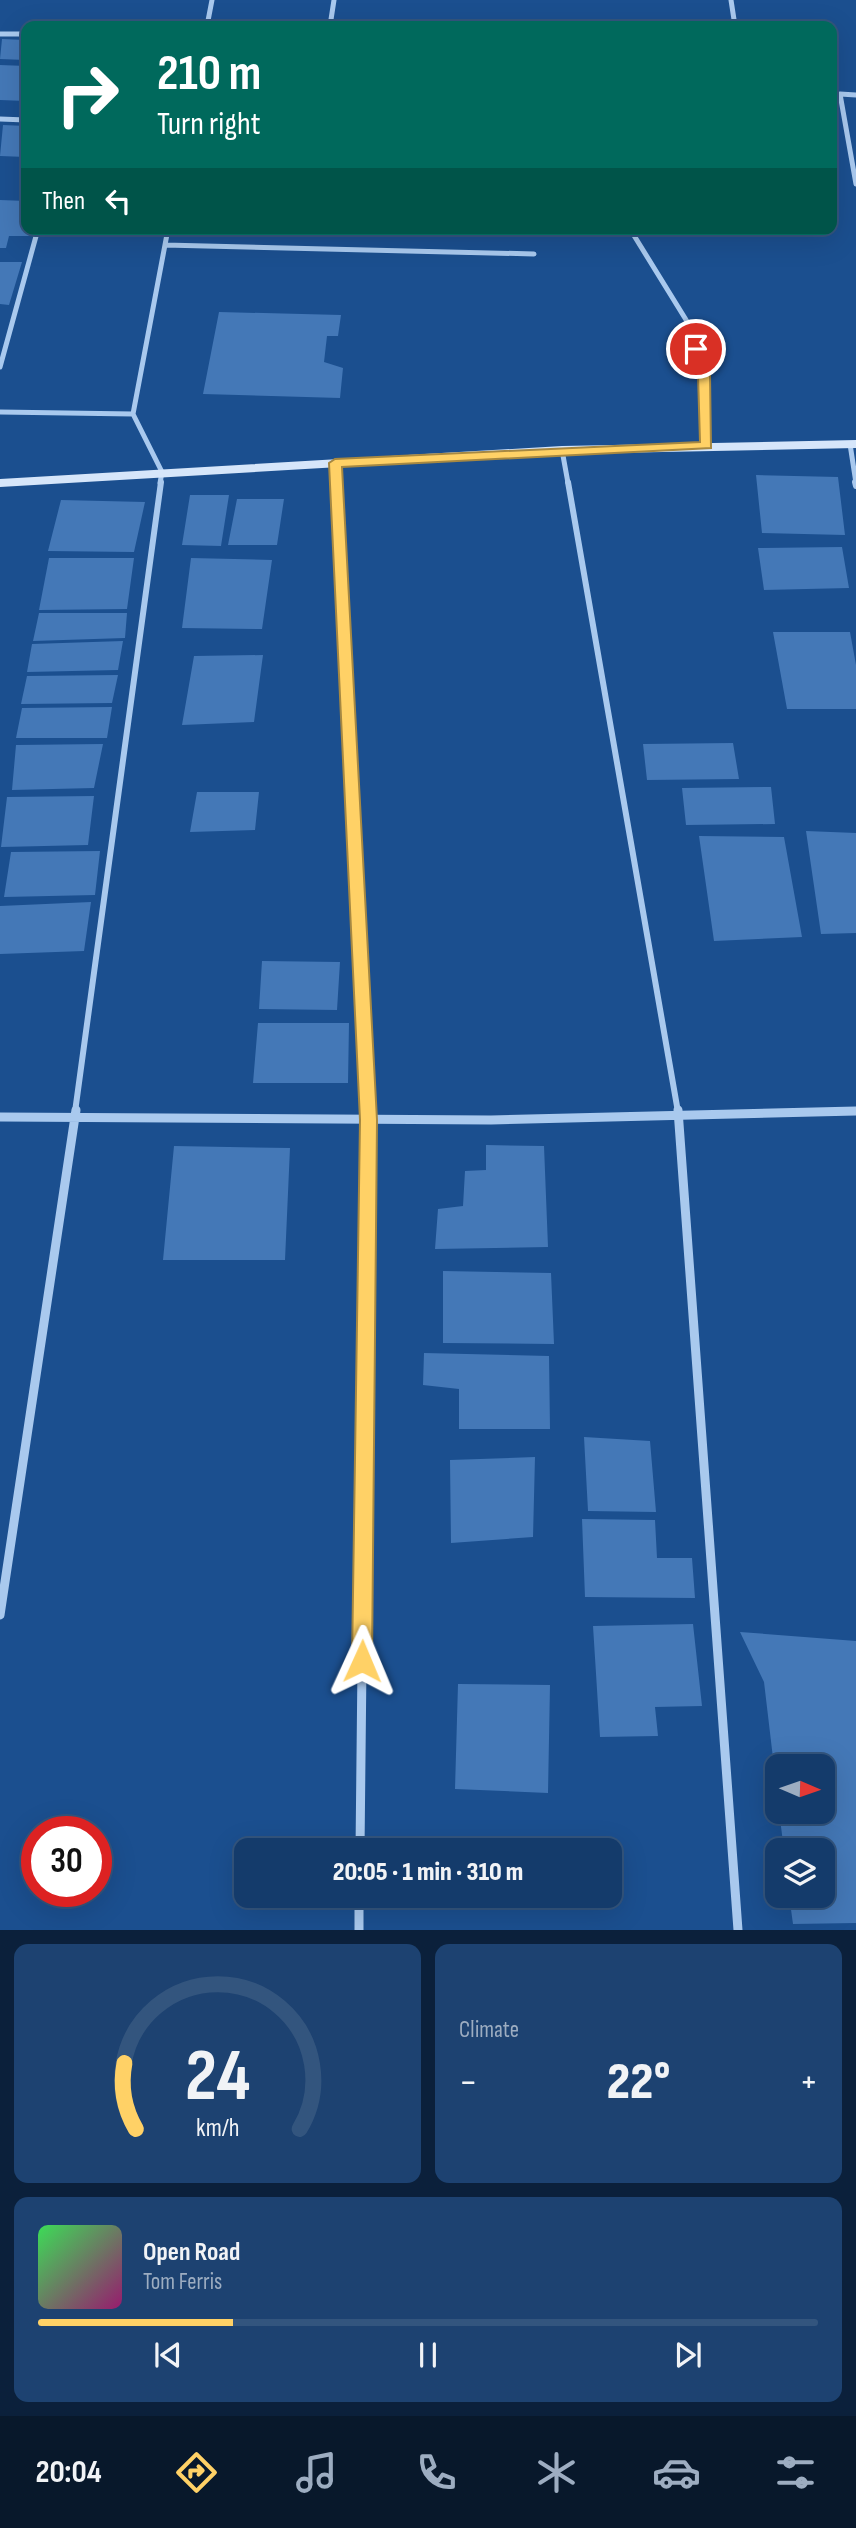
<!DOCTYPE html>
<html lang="en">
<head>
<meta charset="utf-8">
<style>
	:root { --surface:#143b6b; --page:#1d4271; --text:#f1f3f6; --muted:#9dadc1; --line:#33557e; --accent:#ffd166 }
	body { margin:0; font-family:"Sofia Sans Condensed",sans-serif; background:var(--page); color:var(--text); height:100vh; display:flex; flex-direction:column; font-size:26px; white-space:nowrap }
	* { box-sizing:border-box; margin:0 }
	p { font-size:23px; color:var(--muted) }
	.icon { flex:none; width:38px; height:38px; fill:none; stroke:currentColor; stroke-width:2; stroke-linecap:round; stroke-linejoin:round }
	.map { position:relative; height:1930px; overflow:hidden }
	.side { display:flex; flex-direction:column; gap:14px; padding:14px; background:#0b203b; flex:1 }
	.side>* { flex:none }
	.hud { position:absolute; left:21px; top:21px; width:816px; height:214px; border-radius:14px; box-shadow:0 7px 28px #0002,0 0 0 2px var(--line); background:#00695c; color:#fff; overflow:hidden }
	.needle { width:46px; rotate:92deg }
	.buttons { position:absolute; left:765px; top:1754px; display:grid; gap:14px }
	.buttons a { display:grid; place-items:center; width:70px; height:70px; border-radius:14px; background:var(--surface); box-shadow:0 7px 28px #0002,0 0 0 2px var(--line); font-size:35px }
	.speed { position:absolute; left:21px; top:1816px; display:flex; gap:14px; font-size:35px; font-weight:700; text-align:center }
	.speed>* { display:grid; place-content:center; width:91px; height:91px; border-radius:50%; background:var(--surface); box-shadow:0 7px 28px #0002,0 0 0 2px var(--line); line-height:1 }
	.speed .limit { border:10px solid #d22; background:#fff; color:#111 }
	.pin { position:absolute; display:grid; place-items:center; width:60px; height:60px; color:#fff; margin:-30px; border:4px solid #fff; border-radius:50%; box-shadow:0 2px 7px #0007 }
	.me { position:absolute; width:77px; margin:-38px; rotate:1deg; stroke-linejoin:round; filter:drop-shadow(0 0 5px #0008) }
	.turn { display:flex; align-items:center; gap:24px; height:147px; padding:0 21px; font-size:32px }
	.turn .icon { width:91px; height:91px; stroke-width:2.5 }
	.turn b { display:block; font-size:49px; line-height:60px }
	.then { display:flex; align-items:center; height:66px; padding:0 21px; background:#0003; gap:14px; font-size:26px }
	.big { font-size:52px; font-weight:800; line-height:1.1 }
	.side .widget { flex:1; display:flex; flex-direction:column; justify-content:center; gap:10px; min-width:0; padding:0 24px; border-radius:14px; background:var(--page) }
	.side .dial { align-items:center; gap:0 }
	.dial svg { height:182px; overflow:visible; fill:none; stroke:var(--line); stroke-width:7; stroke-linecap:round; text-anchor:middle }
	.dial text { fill:var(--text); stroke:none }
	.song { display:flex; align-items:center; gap:21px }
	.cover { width:84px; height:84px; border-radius:10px; background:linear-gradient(135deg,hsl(130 70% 55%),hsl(320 70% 35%)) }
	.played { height:7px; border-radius:4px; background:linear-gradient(90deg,var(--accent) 25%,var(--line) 25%) }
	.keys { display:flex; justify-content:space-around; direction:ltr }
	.heat { display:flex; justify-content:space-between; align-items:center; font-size:38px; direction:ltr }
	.side .tiles { flex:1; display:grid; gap:14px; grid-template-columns:1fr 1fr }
	.widget:last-child { grid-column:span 2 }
	.trip { position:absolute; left:234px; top:1838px; width:388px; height:70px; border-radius:14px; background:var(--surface); box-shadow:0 7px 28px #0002,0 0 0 2px var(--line); font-weight:800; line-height:70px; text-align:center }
	.menu { display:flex; height:112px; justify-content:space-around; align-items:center; background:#08182b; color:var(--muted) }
	.menu .icon { width:49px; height:49px }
	.menu .current { color:var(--accent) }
	.menu b { font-size:32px; color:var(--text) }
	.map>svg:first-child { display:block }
</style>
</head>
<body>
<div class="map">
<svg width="856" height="1930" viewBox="0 0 856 1930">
	<rect width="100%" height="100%" fill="#1b4f8f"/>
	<path fill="#4478b7" d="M 2,39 L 26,40 L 26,60 L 0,59 Z
		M 0,65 L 26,66 L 26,101 L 0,100 Z
		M 3,125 L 26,126 L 26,157 L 0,156 Z
		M 0,200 L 26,201 L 26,229 L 35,229 L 34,236 L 9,236 L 6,248 L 0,248 Z
		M 0,262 L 22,262 L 9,305 L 0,304 Z
		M 219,312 L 341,315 L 338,336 L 327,336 L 324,362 L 343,368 L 340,398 L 203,394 Z
		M 756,475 L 838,477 L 845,535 L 762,533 Z
		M 190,495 L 229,495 L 221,546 L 182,545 Z
		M 237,499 L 284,499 L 277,545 L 228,545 Z
		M 61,500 L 145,502 L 134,552 L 48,551 Z
		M 842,547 L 849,588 L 764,590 L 758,548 Z
		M 49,558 L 134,558 L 127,609 L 39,610 Z
		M 191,558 L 272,560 L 262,629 L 182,628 Z
		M 39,613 L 127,613 L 125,638 L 33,641 Z
		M 773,632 L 850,632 L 856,665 L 856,709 L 787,709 Z
		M 123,641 L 118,670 L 27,672 L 32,644 Z
		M 263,655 L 254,722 L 182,725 L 194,656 Z
		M 118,675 L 112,703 L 21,704 L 27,676 Z
		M 112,707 L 107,738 L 16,738 L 22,708 Z
		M 733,743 L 739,779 L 647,780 L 643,744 Z
		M 103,744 L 94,788 L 12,790 L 16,745 Z
		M 771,787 L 775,824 L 686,825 L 682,788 Z
		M 197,792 L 259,792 L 255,830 L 190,832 Z
		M 94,796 L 88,845 L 1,847 L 7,797 Z
		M 806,831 L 856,833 L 856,933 L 821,934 Z
		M 699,836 L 784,837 L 802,937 L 714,941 Z
		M 100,851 L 95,895 L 4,897 L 11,852 Z
		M 91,902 L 84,951 L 0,954 L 0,906 Z
		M 262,961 L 340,962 L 337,1010 L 259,1009 Z
		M 258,1023 L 349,1023 L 348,1083 L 253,1083 Z
		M 486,1145 L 544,1146 L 548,1247 L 435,1249 L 438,1209 L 463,1206 L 465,1171 L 486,1170 Z
		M 174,1146 L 290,1148 L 285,1260 L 163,1260 Z
		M 443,1271 L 551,1273 L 554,1344 L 443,1343 Z
		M 424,1353 L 549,1356 L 550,1429 L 459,1429 L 459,1389 L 423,1385 Z
		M 584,1437 L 650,1441 L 656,1512 L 588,1511 Z
		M 535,1457 L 533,1537 L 451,1543 L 450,1460 Z
		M 582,1519 L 655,1520 L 657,1558 L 692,1558 L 695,1598 L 585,1597 Z
		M 693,1624 L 702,1706 L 655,1707 L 658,1736 L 600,1737 L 593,1626 Z
		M 740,1632 L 856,1641 L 856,1923 L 793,1924 L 789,1895 L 822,1895 L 822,1850 L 784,1850 L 779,1811 L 822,1811 L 822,1766 L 777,1766 L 775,1775 L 764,1682 Z
		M 458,1684 L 550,1685 L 548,1793 L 455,1789 Z"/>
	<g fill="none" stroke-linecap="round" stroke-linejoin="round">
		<path stroke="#a9c9ee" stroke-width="5" d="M 731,0 L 735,26
			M 207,26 L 212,0
			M 330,26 L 334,0
			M 0,34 L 26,34
			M 856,95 L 840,94 L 856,184
			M 0,119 L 26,120
			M 630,229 L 688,323 L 704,375 L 707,445
			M 165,245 L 534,254
			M 0,367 L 38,229
			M 0,412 L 133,414
			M 850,444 L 856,483
			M 562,450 L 568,483
			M 335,463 L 336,483
			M 160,483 L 162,472 L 133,414 L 168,229"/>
		<path stroke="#a9c9ee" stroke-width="6" d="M 336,482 L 369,1112
			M 568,482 L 678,1112
			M 855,482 L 856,486
			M 75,1112 L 161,482
			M 836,1112 L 856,1111"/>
		<path stroke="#a9c9ee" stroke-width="9" d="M 678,1110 L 738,1930
			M 0,1117 L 491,1120 L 856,1111
			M 0,1615 L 76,1110
			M 360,1850 L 368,1110
			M 359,1895 L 359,1930"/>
		<path fill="#d6e6fa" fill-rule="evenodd" d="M 856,440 L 856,448 L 562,454 L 0,487 L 0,479 L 562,446 Z"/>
	</g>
	<path fill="#ffd166" stroke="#a68842" stroke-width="2" d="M 691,346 L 702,349 L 710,375 L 711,448 L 342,467 L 377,1120 L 372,1661 L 369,1668 L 362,1671 L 355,1668 L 352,1661 L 360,1120 L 329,463 L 335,459 L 700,442 L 698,375 Z"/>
</svg>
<div class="buttons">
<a><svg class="needle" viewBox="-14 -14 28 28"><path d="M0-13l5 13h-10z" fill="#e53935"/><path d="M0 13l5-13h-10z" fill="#9dadc1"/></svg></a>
<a><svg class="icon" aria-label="layers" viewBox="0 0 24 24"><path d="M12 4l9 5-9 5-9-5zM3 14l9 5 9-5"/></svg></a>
</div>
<div class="speed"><div class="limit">30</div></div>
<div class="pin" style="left:696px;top:349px;background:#d93025"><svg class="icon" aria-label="arrive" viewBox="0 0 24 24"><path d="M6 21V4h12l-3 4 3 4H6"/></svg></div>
<svg class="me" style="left:362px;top:1661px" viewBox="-20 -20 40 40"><path d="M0-17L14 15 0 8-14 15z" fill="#ffd166" stroke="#fff" stroke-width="4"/></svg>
<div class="trip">20:05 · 1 min · 310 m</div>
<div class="hud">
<div class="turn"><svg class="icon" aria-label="right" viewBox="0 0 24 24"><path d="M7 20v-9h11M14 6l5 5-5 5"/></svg><div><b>210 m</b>Turn right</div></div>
<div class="then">Then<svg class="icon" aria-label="left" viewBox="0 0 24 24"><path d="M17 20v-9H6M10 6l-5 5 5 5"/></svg></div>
</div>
</div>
<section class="side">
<div class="tiles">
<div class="widget dial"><svg viewBox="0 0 100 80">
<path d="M14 69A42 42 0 1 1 86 69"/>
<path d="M14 69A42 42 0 0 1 9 40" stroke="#ffd166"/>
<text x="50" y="56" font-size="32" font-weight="700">24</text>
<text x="50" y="72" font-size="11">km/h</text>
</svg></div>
<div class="widget"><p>Climate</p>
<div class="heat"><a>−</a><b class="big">22°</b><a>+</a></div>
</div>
<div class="widget">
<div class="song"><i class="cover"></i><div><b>Open Road</b><p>Tom Ferris</p></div></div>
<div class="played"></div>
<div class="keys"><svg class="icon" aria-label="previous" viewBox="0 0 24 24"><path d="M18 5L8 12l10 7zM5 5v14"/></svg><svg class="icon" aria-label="pause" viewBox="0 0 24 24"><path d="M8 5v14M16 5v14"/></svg><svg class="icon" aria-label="next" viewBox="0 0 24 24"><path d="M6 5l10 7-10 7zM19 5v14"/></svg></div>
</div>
</div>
</section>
<nav class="menu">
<b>20:04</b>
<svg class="icon current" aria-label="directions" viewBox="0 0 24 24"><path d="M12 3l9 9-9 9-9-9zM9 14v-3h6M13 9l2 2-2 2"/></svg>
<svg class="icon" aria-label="music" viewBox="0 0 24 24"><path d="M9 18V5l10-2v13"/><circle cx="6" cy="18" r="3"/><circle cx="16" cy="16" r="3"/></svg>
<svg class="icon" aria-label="phone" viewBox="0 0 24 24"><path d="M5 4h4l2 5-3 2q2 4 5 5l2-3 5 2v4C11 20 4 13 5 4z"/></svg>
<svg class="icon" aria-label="climate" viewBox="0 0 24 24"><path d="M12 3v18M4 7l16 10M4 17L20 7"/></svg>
<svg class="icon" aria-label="car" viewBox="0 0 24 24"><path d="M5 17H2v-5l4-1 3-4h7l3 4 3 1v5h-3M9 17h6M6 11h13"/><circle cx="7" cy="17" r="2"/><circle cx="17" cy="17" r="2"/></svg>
<svg class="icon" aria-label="filters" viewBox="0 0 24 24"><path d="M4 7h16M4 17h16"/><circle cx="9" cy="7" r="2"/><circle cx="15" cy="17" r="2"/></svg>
</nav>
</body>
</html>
